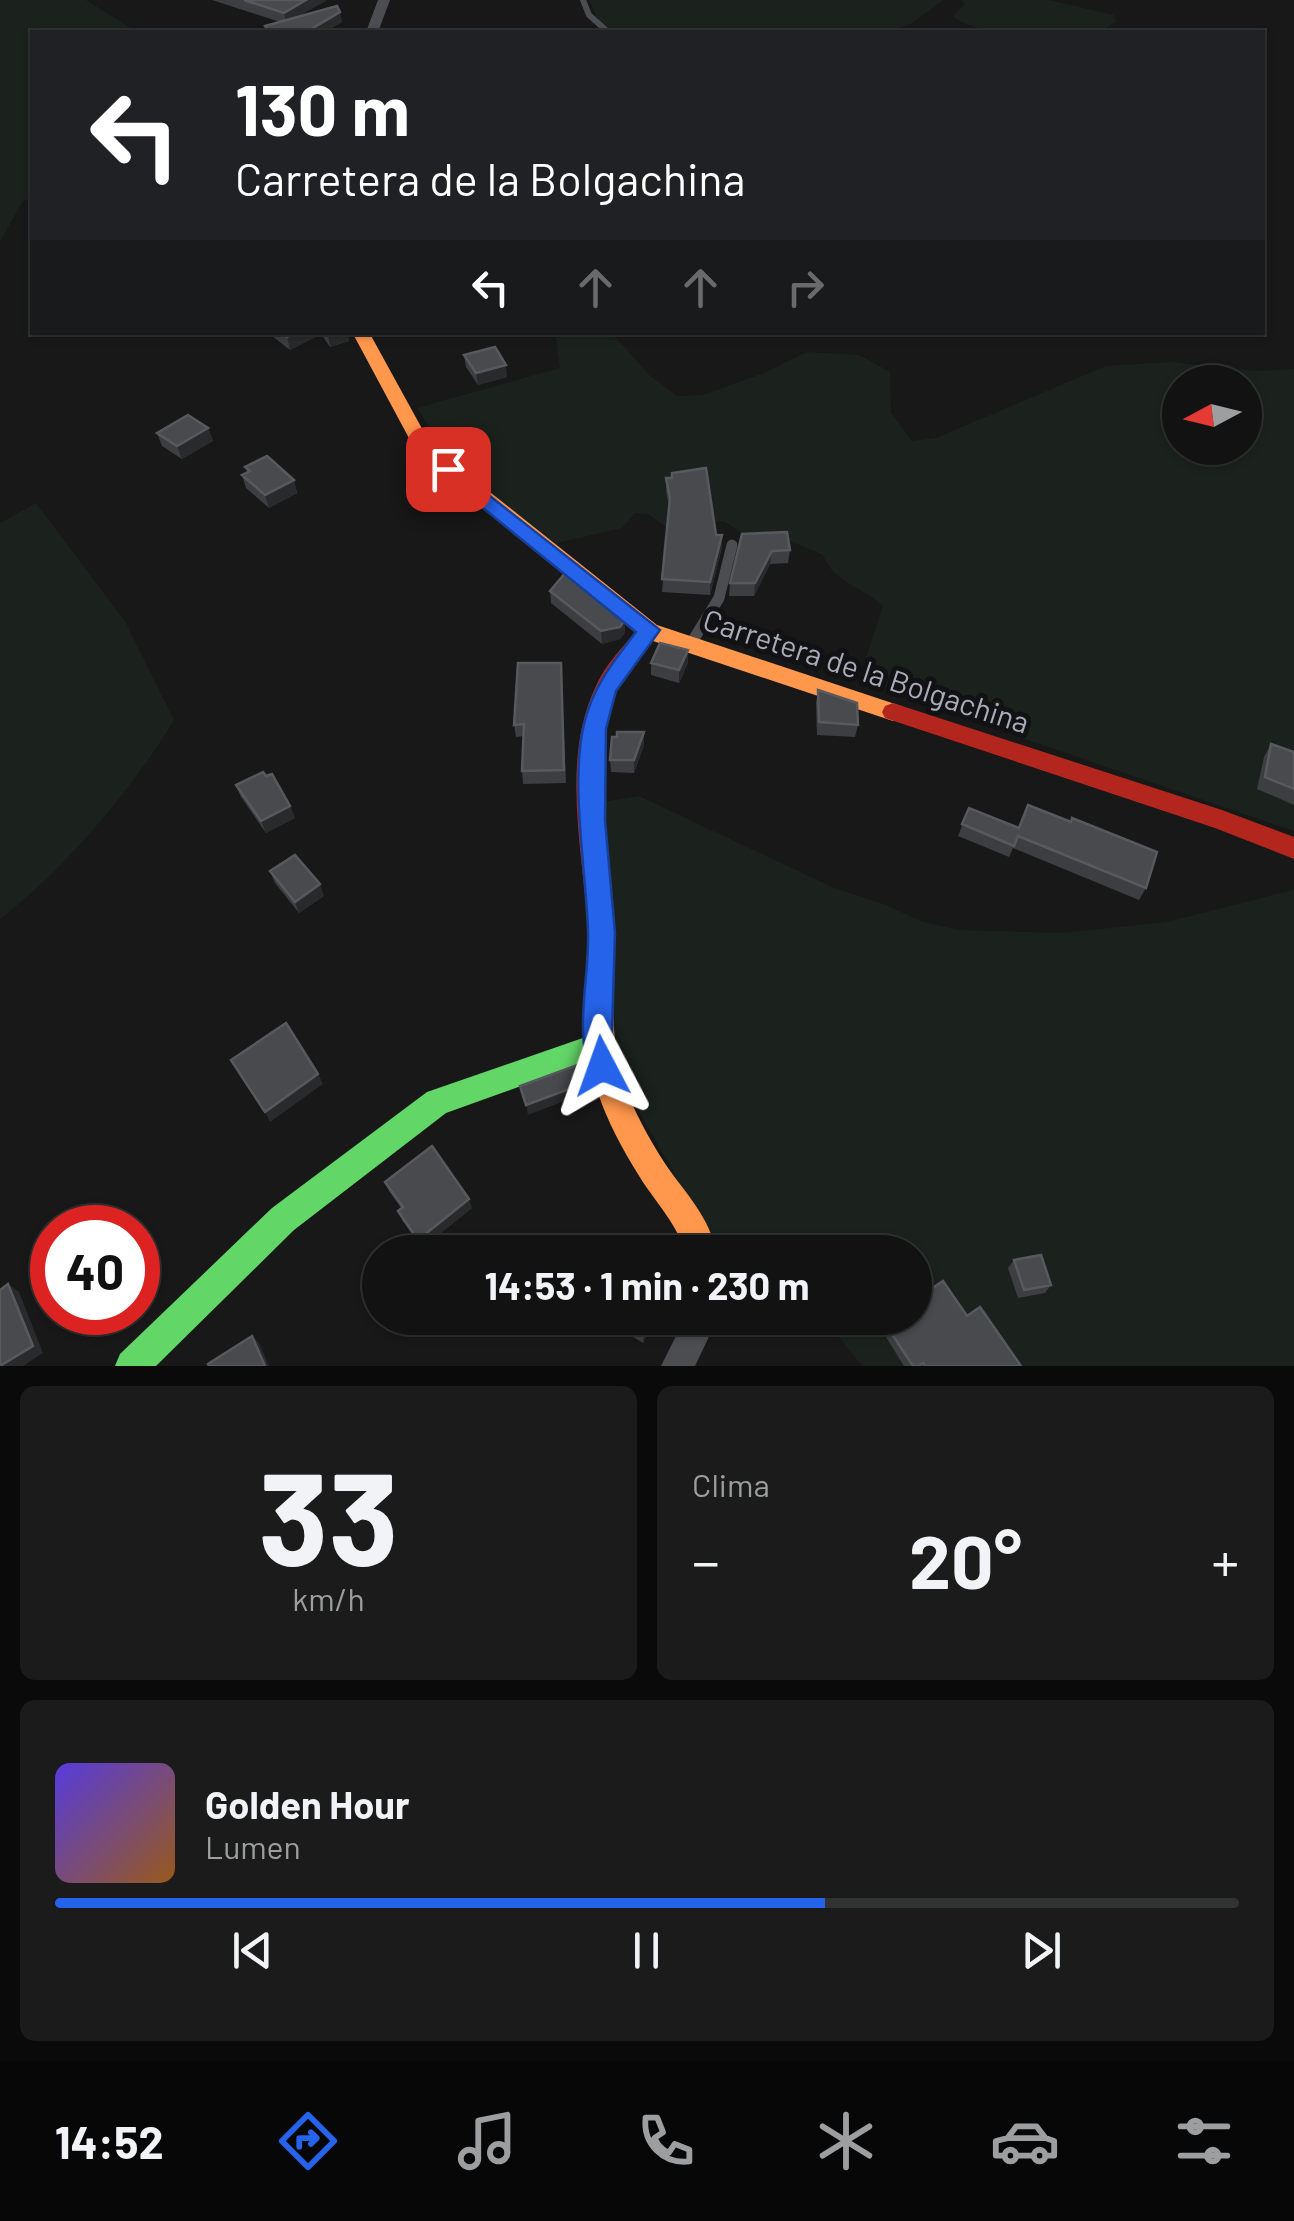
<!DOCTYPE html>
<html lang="es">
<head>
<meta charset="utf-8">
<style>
	:root { --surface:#121212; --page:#1b1b1b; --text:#f1f3f6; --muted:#9c9e9f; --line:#313232; --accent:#2563eb }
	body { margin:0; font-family:Barlow,sans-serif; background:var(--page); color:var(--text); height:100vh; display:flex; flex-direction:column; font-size:38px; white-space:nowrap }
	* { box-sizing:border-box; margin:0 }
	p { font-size:32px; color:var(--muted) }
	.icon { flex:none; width:55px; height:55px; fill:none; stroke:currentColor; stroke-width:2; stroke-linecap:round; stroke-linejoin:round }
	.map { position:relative; height:1366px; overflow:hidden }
	.details { display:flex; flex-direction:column; gap:20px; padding:20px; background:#0a0a0a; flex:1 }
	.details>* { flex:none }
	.top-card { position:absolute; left:30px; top:30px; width:1235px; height:305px; border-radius:0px; box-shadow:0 2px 8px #0004,0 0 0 2px var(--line); background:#202124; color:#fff; overflow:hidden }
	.needle { width:65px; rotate:263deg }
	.tools { position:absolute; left:1162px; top:365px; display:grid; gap:20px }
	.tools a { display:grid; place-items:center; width:100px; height:100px; border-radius:50%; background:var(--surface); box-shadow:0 2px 8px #0004,0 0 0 2px var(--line); font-size:50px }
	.speed { position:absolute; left:30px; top:1205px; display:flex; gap:20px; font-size:50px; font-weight:700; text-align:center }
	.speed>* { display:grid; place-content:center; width:130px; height:130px; border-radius:50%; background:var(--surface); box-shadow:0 2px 8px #0004,0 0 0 2px var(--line); line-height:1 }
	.speed .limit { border:15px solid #d22; background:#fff; color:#111 }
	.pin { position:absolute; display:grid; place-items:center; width:85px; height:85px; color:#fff; margin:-42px; border-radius:20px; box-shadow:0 5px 15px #0006 }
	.me { position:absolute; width:110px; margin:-55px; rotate:356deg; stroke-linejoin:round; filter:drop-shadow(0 0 8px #0008) }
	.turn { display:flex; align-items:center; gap:35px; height:210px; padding:0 40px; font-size:45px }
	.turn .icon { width:130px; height:130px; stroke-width:2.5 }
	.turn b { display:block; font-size:70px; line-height:85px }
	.lanes { display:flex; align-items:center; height:95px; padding:0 40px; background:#0003; justify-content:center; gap:50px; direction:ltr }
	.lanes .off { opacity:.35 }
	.big { font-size:75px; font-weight:700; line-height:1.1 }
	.details .widget { flex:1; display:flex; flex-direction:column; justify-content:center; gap:15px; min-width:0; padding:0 35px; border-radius:15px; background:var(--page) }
	.details .dial { align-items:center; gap:0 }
	.dial b { font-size:130px; line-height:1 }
	.song { display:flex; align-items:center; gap:30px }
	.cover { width:120px; height:120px; border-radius:15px; background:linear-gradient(135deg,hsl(250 70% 55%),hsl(30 70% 35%)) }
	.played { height:10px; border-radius:5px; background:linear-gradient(90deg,var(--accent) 65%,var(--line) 65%) }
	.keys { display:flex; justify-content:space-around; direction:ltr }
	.heat { display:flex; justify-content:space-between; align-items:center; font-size:55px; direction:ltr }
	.details .tiles { flex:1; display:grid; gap:20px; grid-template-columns:1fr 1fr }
	.widget:last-child { grid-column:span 2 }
	.trip { position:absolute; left:362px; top:1235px; width:570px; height:100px; border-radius:50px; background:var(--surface); box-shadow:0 2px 8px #0004,0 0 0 2px var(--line); font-weight:700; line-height:100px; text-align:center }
	.dock { display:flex; height:160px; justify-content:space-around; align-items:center; background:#070707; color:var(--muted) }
	.dock .icon { width:70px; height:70px }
	.dock .on { color:var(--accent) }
	.dock b { font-size:45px; color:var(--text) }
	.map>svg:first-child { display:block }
</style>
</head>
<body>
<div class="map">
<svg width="1294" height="1366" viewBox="0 0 1294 1366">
	<rect width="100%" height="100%" fill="#181818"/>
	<path fill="#1b221d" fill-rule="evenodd" d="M 0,0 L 86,0 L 137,32 L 32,32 L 32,198 L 22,202 L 0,242 Z
		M 589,0 L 943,0 L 911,24 L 891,31 L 614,32 L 599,22 Z
		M 962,0 L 1049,0 L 1114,15 L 1116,22 C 1109,26 1102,31 1094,32 C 1063,37 975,38 953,16 L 965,4 Z
		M 555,332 L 612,333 L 649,375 L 677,396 L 703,395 L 764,373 L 807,352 L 859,355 L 890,372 L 891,413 L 912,441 L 936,438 L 1106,366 L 1170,362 L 1255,371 L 1294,369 L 1294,831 L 858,682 L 883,606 C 863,586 834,584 823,555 L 790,541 L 746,536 L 724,521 L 665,526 L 648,514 L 635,513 L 622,528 L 556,543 L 454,464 L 417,408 L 560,368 ZM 1180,382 L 1245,382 L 1245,448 L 1180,448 Z
		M 36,503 L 126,623 L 174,720 C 133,788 63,871 0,919 L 0,523 Z
		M 639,796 L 834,888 L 886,905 L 920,921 L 959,930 L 1062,933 L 1167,922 L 1294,890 L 1294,1366 L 862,1366 L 824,1318 L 915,1318 L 915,1252 L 726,1252 L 712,1239 L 615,1070 L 602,802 Z"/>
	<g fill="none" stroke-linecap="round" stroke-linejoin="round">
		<path stroke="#4c4d51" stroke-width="6" d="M 583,0 L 589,15 L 608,32"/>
		<path stroke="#4c4d51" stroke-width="11" d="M 690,645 L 719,598 L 732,545"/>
		<path fill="#4c4d51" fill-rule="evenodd" d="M 378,0 L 390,0 L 378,32 L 366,32 Z
			M 685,1318 L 718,1318 L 695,1366 L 661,1366 Z"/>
		<path fill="#63d668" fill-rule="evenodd" d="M 600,1032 L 610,1036 L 614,1045 L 610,1054 L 446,1113 L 294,1230 L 156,1366 L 115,1366 L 120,1354 L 272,1208 L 427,1092 Z"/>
		<path fill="#ff974d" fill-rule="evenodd" d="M 352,332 L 369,332 L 431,445 L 657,625 L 901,706 L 904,712 L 901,718 L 893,721 L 641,637 L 417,453 Z
			M 602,938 L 611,942 L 615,950 C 609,1044 614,1084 666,1165 C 683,1190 713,1221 715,1252 L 685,1252 C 679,1227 655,1201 641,1179 C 587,1092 581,1051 589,950 L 593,942 Z"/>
		<path fill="#b3261e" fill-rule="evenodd" d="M 649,623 L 660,631 C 648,651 628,666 617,687 C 581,761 612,870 615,950 L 611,958 L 602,962 L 593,958 L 589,950 C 587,865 558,768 595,688 C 605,664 625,645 641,625 Z
			M 893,703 L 1222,810 L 1294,837 L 1294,859 L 1215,828 L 885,718 L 882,712 L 885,706 Z"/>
	</g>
	<path fill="#3d3e41" d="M 212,0 L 327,0 L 297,17 L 342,22 L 325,32 L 266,32 L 265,26 L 280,22 Z
		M 267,332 L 347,332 L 349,341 L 330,347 L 321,334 L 290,350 Z
		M 464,355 L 507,377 L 478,385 L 466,367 Z
		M 208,428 L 213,441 L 182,459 L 162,446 L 157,433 Z
		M 245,467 L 294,480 L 297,493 L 269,508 L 246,488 L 242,475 L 247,472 Z
		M 666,478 L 716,535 L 722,547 L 710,595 L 662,592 L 669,507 L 666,491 Z
		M 742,534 L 790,550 L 788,563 L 770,564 L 754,596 L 729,596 L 730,583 Z
		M 550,591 L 625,620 L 625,633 L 620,639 L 602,644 L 551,603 Z
		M 688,650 L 688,663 L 679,683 L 651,675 L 651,663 Z
		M 561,663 L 566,783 L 523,784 L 522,771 L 524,736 L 516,737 L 514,725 Z
		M 818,690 L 858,725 L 855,737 L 817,735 L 816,703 Z
		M 1271,744 L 1294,752 L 1294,805 L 1257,789 L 1264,757 Z
		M 644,745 L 634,773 L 611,772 L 610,760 Z
		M 266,776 L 290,806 L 295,818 L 266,833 L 241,797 L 236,785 Z
		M 969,808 L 1019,828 L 1071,822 L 1146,888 L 1139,900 L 1013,848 L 1009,857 L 958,836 Z
		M 270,871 L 324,896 L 299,913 L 275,883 Z
		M 385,1182 L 472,1208 L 422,1248 L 402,1220 L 398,1211 L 401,1208 L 389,1191 Z
		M 1014,1260 L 1051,1285 L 1045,1293 L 1018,1298 L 1008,1268 Z
		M 967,1316 L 1021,1366 L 904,1366 L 881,1329 L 884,1322 Z
		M 602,1318 L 656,1318 L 643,1343 Z"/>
	<path fill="#292a2b" d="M 306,0 L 327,0 L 286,23 L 284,13 Z
		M 340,12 L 342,22 L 325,32 L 306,32 Z
		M 296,332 L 321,332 L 321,334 L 290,350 L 287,337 Z
		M 333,332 L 347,332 L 349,341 L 330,347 L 328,334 Z
		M 506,365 L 507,377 L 478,385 L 476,373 Z
		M 208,428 L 213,441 L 182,459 L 177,446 Z
		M 294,480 L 297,493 L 269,508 L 265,495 Z
		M 722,535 L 722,547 L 710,595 L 710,582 Z
		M 772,551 L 770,564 L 754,596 L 755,583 Z
		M 625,620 L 625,633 L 620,639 L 602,644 L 601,631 Z
		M 688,650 L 688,663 L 679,683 L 679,670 Z
		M 644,732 L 644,745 L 634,773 L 634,760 Z
		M 290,806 L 295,818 L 266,833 L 261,821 Z
		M 320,884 L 324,896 L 299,913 L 295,902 Z
		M 318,1074 L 323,1084 L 270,1122 L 265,1112 Z
		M 588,1082 L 588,1092 L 528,1115 L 526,1105 Z
		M 469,1199 L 472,1208 L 422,1248 L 418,1240 Z
		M 8,1284 L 19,1292 L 43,1353 L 23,1366 L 2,1366 Z
		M 652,1318 L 656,1318 L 643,1343 L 643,1336 Z
		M 252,1336 L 259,1343 L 269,1366 L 265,1366 Z"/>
	<path fill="#494a4e" stroke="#58595f" stroke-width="2.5" d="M 244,0 L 306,0 L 284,13 Z
		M 337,6 L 340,12 L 306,32 L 269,32 L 265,26 Z
		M 281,332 L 296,332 L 287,337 Z
		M 495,347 L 506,365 L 476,373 L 464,355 Z
		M 188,415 L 208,428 L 177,446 L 157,433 Z
		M 267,456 L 294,480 L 265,495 L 242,475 L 250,471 L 245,467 Z
		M 706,468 L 716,535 L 722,535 L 710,582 L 662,579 L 670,498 L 666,478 L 672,478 L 672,473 Z
		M 787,532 L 790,550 L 772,551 L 755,583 L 730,583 L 742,534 Z
		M 566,572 L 625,620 L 620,627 L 601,631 L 550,591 Z
		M 660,643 L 688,650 L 679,670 L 651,663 Z
		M 518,663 L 561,663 L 564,770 L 522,771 L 524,724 L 514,725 Z
		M 818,690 L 857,703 L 858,725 L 819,722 Z
		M 617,732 L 644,732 L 634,760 L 610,760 L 612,737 L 617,737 Z
		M 1271,744 L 1294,752 L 1294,789 L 1265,777 Z
		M 263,772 L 266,776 L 272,774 L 290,806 L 261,821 L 236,785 Z
		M 1028,805 L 1071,822 L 1072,818 L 1157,852 L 1146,888 L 1018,836 L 1014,846 L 962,824 L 969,808 L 1019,828 Z
		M 295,855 L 320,884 L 295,902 L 270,871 Z
		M 286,1023 L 318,1074 L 265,1112 L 231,1060 Z
		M 580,1064 L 588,1082 L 526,1105 L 520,1086 Z
		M 432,1146 L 469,1199 L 418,1240 L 398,1211 L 403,1207 L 385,1182 Z
		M 596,1246 L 606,1252 L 592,1252 Z
		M 1041,1255 L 1051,1285 L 1024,1290 L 1014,1260 Z
		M 943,1281 L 967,1316 L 980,1307 L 1021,1366 L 925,1366 L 923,1363 L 919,1366 L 913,1366 L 884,1322 L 890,1318 L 915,1318 L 915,1300 Z
		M 8,1284 L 33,1346 L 0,1366 L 0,1290 Z
		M 614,1318 L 652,1318 L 643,1336 Z
		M 252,1336 L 265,1366 L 209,1366 L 208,1364 Z"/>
	<path fill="#2563eb" stroke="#184099" stroke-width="2.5" d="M 448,463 L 660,630 L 616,691 L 606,729 L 605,820 L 615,933 L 612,1033 L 617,1066 L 612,1076 L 602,1080 L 592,1076 C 573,1032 590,977 588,931 C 586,870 570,783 584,724 C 593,686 613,662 636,632 L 441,474 L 438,469 Z"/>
	<g text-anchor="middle" stroke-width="10" stroke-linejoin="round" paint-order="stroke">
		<g font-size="30" fill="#a8acb9" stroke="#121214">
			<text transform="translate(866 672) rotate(18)" y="10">Carretera de la Bolgachina</text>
		</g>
	</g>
</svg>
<div class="tools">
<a><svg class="needle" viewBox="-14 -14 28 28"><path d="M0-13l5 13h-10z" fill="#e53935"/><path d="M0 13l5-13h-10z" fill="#9c9e9f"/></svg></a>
</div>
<div class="speed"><div class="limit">40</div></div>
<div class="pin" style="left:448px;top:469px;background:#d93025"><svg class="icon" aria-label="arrive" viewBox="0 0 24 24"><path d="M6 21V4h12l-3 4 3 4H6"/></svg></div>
<svg class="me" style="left:602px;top:1066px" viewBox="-20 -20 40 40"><path d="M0-17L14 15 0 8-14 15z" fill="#2563eb" stroke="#fff" stroke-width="4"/></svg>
<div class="trip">14:53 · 1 min · 230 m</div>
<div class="top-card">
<div class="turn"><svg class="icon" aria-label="left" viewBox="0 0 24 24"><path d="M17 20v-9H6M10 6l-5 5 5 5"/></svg><div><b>130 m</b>Carretera de la Bolgachina</div></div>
<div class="lanes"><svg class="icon" aria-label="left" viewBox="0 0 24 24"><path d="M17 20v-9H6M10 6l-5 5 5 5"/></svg><svg class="icon off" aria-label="ahead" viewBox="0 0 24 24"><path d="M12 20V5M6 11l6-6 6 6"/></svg><svg class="icon off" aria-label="ahead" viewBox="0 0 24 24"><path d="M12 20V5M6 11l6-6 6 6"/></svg><svg class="icon off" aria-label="right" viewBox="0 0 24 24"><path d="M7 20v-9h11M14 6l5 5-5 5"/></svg></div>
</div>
</div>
<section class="details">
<div class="tiles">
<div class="widget dial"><b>33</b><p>km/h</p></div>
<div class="widget"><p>Clima</p>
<div class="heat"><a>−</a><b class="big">20°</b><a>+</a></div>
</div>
<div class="widget">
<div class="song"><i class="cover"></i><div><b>Golden Hour</b><p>Lumen</p></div></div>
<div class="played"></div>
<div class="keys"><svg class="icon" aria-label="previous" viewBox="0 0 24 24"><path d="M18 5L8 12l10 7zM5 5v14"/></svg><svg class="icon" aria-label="pause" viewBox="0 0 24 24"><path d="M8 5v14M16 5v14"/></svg><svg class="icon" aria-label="next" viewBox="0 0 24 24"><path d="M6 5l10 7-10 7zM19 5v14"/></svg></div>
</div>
</div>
</section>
<nav class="dock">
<b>14:52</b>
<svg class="icon on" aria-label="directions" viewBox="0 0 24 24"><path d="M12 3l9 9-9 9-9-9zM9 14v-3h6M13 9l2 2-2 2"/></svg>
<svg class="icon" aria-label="music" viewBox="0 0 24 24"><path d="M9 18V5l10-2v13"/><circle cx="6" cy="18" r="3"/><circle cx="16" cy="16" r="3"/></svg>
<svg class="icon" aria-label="phone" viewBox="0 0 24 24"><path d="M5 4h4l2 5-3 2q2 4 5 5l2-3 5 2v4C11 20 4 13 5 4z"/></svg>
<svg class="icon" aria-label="climate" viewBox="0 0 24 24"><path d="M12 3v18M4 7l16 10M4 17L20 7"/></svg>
<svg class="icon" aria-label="car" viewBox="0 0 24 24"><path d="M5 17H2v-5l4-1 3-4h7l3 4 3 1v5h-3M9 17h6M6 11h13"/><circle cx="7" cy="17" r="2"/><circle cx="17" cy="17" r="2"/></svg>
<svg class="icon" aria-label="filters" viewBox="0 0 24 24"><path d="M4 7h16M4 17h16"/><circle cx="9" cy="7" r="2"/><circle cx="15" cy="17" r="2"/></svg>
</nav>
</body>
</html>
